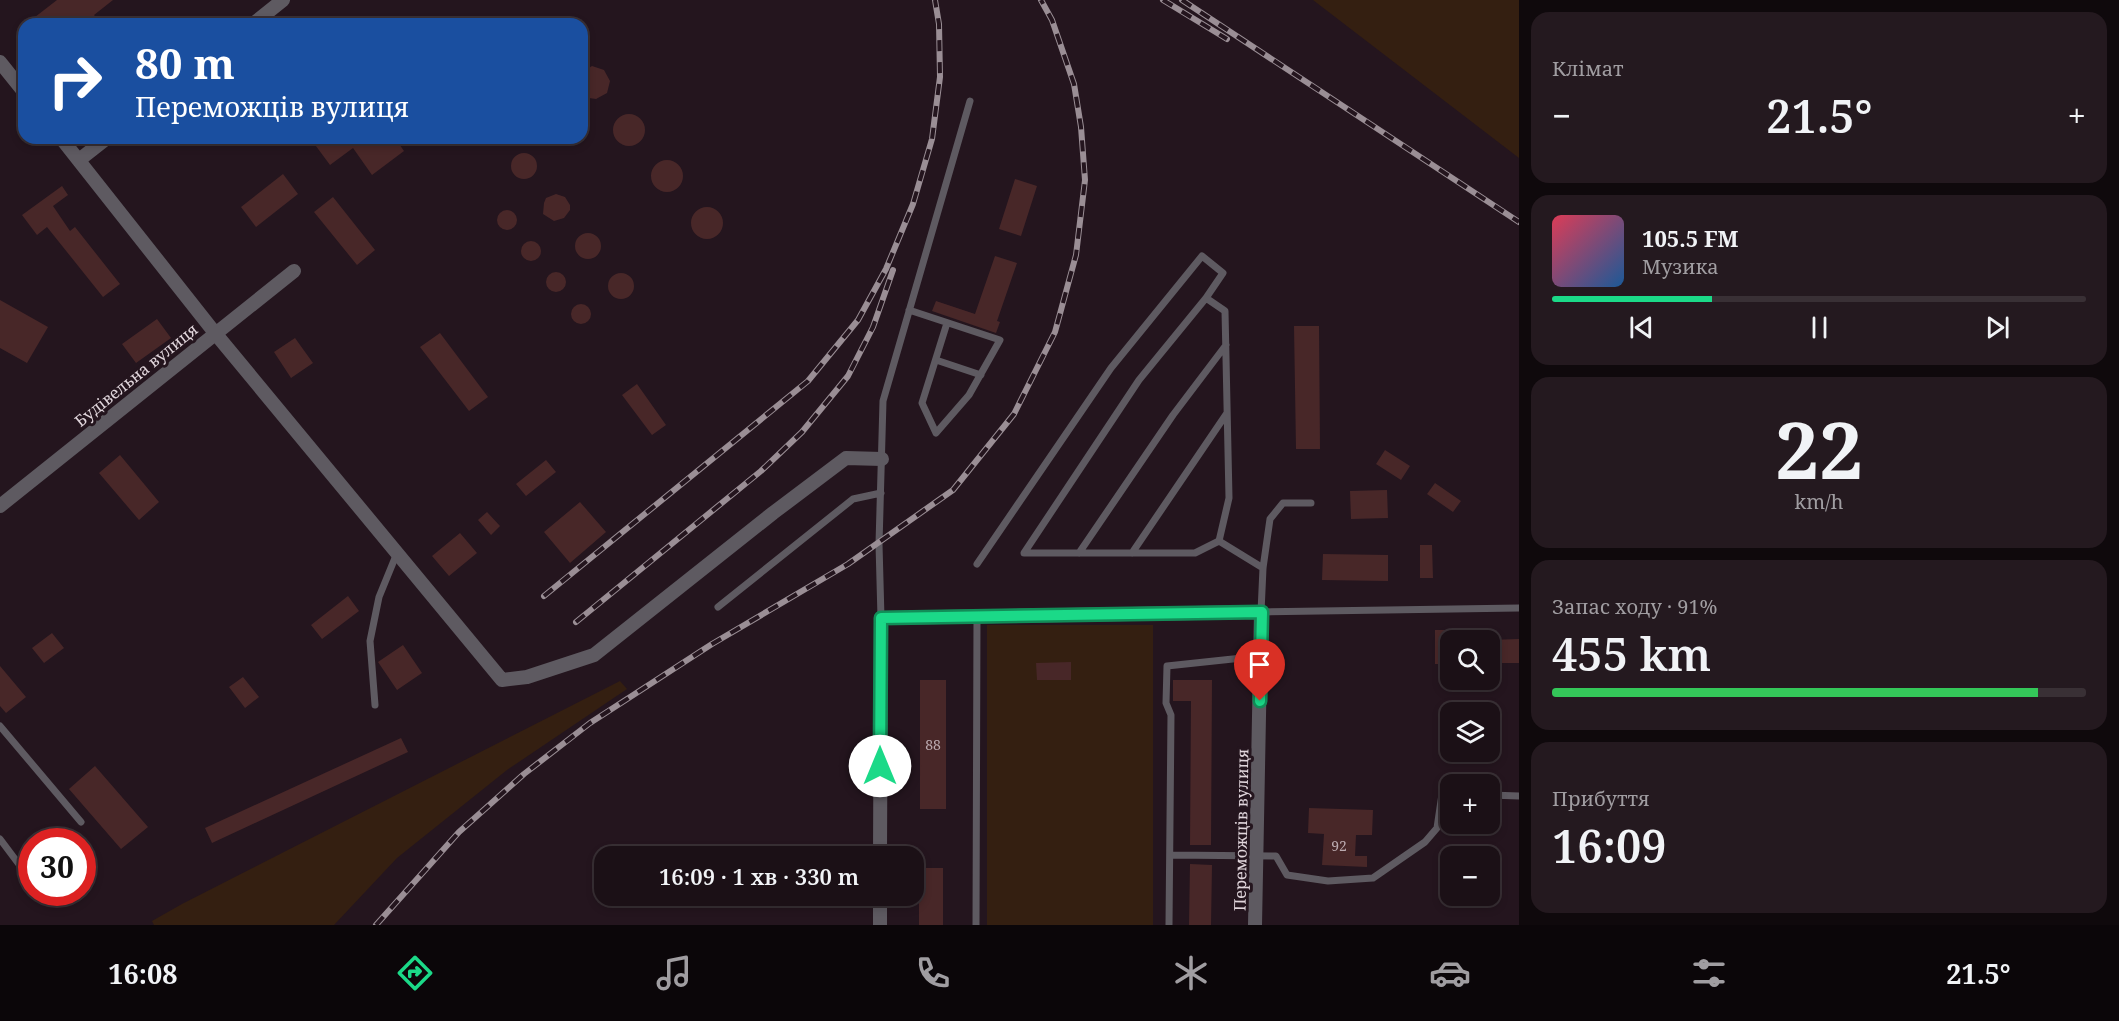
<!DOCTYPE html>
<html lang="uk">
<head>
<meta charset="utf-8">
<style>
	:root { --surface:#1b1016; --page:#24191f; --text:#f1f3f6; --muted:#a09da1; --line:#393035; --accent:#1bd988 }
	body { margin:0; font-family:"Noto Serif",serif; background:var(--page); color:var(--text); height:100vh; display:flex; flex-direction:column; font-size:22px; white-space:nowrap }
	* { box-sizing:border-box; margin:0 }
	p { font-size:20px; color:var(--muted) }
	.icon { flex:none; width:33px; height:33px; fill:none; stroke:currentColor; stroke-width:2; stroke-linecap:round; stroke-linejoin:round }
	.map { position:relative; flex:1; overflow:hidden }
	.panel { display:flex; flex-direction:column; gap:12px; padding:12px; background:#0f090c; width:600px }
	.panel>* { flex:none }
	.hud { position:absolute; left:18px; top:18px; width:570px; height:126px; border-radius:18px; box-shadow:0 3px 9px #0003,0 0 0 2px var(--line); background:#1a4fa0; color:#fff; overflow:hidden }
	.controls { position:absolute; left:1440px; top:630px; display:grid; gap:12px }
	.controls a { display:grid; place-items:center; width:60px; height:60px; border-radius:12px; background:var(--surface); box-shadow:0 3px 9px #0003,0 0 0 2px var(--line); font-size:30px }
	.speed { position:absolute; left:18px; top:828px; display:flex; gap:12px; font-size:30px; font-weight:700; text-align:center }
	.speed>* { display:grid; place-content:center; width:78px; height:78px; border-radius:50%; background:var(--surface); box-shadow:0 3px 9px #0003,0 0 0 2px var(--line); line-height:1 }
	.speed .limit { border:9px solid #d22; background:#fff; color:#111 }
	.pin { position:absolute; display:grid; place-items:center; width:51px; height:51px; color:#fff; margin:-62px -26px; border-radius:50% 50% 50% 0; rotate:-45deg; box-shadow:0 0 6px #0007 }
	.pin .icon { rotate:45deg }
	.me { position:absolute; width:66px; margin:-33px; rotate:0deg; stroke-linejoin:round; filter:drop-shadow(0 0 4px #0008) }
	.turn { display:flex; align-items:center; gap:21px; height:126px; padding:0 18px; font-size:27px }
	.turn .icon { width:78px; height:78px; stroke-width:2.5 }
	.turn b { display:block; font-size:42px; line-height:51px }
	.big { font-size:45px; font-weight:600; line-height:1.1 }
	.panel .card { flex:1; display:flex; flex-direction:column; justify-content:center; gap:9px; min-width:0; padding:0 21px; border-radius:18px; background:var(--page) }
	.panel .dial { align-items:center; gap:0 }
	.dial b { font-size:78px; line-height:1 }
	.song { display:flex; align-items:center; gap:18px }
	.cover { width:72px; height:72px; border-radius:9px; background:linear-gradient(135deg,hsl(350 70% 55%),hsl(210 70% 35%)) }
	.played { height:6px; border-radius:3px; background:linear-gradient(90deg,var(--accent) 30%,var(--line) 30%) }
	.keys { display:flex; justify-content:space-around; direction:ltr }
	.heat { display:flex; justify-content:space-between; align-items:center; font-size:33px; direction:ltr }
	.charge { height:9px; border-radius:4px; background:linear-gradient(90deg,#34c759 91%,var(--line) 0) }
	.trip { position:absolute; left:594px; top:846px; width:330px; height:60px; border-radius:18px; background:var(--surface); box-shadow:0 3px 9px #0003,0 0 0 2px var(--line); font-weight:600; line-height:60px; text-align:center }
	.tabs { display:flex; height:96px; justify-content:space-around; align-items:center; background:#0b0609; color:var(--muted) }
	.tabs .icon { width:42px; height:42px }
	.tabs .on { color:var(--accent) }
	.tabs b { font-size:27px; color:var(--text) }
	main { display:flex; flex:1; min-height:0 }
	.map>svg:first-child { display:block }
</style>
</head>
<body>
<main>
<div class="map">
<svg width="1519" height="925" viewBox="0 0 1519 925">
	<rect width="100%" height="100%" fill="#24151e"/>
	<path fill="#341f11" d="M 1313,0 L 1519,0 L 1519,158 Z
		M 987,625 L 1153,625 L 1153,925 L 987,925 Z
		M 620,681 L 627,689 L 507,770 L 397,858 L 334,925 L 154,925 L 152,921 L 182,904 Z"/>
	<path fill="#482728" d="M 57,0 L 113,0 L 94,15 L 101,24 L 26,24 Z
		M 592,66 L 604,70 L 610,81 L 607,93 L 596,99 L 589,98 L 582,93 L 582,72 Z
		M613 130a16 16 0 1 1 32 0a16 16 0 1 1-32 0Z
		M 310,138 L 395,138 L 404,151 L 372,175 L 353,148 L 330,165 Z
		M511 166a13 13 0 1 1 26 0a13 13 0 1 1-26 0Z
		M651 176a16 16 0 1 1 32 0a16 16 0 1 1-32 0Z
		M 283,174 L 298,194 L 256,227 L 241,207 Z
		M 1015,179 L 1037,186 L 1021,236 L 999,229 Z
		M 62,186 L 68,195 L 53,206 L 70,231 L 75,227 L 120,284 L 103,297 L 47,227 L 37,235 L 22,215 Z
		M 556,194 L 565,197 L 570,205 L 570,210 L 564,218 L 554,221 L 543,214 L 544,203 L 546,198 Z
		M 333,197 L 375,250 L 357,265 L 314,212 Z
		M691 223a16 16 0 1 1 32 0a16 16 0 1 1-32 0Z
		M497 220a10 10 0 1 1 20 0a10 10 0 1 1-20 0Z
		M575 246a13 13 0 1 1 26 0a13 13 0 1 1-26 0Z
		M521 251a10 10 0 1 1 20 0a10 10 0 1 1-20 0Z
		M 995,256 L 1017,263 L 997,321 L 1000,322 L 996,333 L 932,311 L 936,301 L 975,314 Z
		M546 282a10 10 0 1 1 20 0a10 10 0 1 1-20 0Z
		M608 286a13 13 0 1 1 26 0a13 13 0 1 1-26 0Z
		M 0,300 L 48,327 L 27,363 L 0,348 Z
		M571 314a10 10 0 1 1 20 0a10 10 0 1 1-20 0Z
		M 157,319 L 171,338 L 136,363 L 122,344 Z
		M 1294,326 L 1319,326 L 1320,449 L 1296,449 Z
		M 440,333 L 488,397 L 469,411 L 420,347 Z
		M 295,338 L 313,363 L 291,378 L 274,352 Z
		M 637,384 L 666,425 L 652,435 L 622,395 Z
		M 1385,450 L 1410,466 L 1401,480 L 1376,464 Z
		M 120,455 L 159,502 L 139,520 L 99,473 Z
		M 546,460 L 556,472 L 526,496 L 516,484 Z
		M 1435,483 L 1461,501 L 1453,512 L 1427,494 Z
		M 1387,490 L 1388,518 L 1351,519 L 1350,491 Z
		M 580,502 L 606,532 L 570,563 L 544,532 Z
		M 487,512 L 500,526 L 491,535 L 478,520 Z
		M 460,533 L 477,553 L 449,576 L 432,556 Z
		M 1420,545 L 1432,545 L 1433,578 L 1420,578 Z
		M 1323,554 L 1388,555 L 1388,581 L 1322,580 Z
		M 348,596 L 359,611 L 322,639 L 311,625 Z
		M 1435,630 L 1458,630 L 1458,640 L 1450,640 L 1450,664 L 1435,664 Z
		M 52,633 L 64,648 L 44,663 L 32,648 Z
		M 1519,639 L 1519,663 L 1490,663 L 1490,640 Z
		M 403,645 L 422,673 L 397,690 L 378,662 Z
		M 1071,662 L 1071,680 L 1037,680 L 1036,663 Z
		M 0,666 L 26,697 L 6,713 L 0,706 Z
		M 243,677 L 259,697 L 245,708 L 229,687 Z
		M 920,680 L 946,680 L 946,809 L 920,809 Z
		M 1173,680 L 1212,680 L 1211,845 L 1190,845 L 1191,701 L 1173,701 Z
		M 401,738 L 408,752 L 212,843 L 205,828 Z
		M 95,766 L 148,827 L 121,849 L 69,789 Z
		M 1309,808 L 1373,810 L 1372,835 L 1356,835 L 1355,856 L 1367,856 L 1367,867 L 1322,865 L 1324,834 L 1308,833 Z
		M 1190,864 L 1212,865 L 1211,925 L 1189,925 Z
		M 919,868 L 943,868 L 943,925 L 919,925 Z"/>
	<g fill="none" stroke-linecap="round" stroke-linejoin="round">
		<path stroke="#5e5a61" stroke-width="7" d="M 909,310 L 1000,340 L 969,395 L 936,433 L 922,403 L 947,323
			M 936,360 L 981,375
			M 1311,503 L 1283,503 L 1270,519 L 1263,568 L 1261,612 L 1519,608
			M 1219,541 L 1263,568
			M 1079,553 L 1173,415 L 1226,345
			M 1132,553 L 1227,413
			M 977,564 L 1111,368 L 1202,256 L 1223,273 L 1206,298 L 1225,311 L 1229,498 L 1219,541 L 1195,553 L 1024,553 L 1139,380 L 1206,298
			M 718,607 L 853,499 L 881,493
			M 881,618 L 879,544 L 883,401 L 970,101
			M 375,705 L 370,641 L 379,597 L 397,553
			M 0,726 L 81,822
			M 1490,795 L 1519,796
			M 0,839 L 21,867
			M 1170,855 L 1276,856 L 1287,875 L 1328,881 L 1373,878 L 1425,842 L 1437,828 L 1442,794 L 1450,794
			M 976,925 L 977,616
			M 1169,925 L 1171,715 L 1166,703 L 1167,666 L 1261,656"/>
		<path stroke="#5e5a61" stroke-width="14" d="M 253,24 L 283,0
			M 0,62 L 24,92
			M 61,138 L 215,333 L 502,680 L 527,677 L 594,655 L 773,513 L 846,458 L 882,459
			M 79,160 L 107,138
			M 0,506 L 294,271
			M 880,856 L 881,618 L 1261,612 L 1255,925
			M 880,925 L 880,896"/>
		<defs>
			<path id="rail" d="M 1163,0 L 1227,39
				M 1182,0 L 1519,222
				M 544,596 L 808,381 L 858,320 L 886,269 L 913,204 L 932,139 L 940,77 L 939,24 L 935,0
				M 576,622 L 761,471 L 802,432 L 848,376 L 873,327 L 893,270
				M 376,925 L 459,832 L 524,774 L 590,723 L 712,644 L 848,564 L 953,490 L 1014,414 L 1055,332 L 1076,255 L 1085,180 L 1081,127 L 1074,84 L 1052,20 L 1041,0"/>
		</defs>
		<use href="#rail" stroke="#9a8e95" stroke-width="6"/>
		<use href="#rail" stroke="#24151e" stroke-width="4" stroke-dasharray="11" stroke-linecap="butt"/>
	</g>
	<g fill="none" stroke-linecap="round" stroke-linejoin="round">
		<defs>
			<path id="route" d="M 880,766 L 881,618 L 1262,612 L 1260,701"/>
		</defs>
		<use href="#route" stroke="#128d58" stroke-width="15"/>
		<use href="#route" stroke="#1bd988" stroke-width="10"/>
	</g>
	<g text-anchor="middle" stroke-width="6" stroke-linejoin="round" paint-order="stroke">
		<g font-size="14" fill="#bbaaaf">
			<text x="933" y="750">88</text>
			<text x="1339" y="851">92</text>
		</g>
		<g font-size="16" fill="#e1d6dc" stroke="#24151e">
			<text transform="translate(136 375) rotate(-39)" y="6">Будівельна вулиця</text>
			<text transform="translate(1241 830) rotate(-89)" y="6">Переможців вулиця</text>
		</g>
	</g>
</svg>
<div class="controls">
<a><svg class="icon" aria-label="search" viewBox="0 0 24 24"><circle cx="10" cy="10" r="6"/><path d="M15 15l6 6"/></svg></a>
<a><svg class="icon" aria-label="layers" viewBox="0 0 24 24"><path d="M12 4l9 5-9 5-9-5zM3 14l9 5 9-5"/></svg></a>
<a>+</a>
<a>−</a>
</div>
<div class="speed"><div class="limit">30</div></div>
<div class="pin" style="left:1260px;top:701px;background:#d93025"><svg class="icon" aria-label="arrive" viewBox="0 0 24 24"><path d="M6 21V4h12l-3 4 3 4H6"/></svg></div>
<svg class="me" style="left:880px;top:766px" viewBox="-20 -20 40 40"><circle r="19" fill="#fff"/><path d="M0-13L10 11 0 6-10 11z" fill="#1bd988"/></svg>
<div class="trip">16:09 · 1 хв · 330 m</div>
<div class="hud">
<div class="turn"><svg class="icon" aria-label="right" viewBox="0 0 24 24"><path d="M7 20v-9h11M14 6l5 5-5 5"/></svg><div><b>80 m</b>Переможців вулиця</div></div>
</div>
</div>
<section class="panel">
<div class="card"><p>Клімат</p>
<div class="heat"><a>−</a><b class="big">21.5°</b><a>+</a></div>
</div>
<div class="card">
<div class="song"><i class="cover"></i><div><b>105.5 FM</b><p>Музика</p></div></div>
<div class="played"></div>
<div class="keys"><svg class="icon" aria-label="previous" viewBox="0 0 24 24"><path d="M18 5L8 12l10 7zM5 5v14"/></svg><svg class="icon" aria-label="pause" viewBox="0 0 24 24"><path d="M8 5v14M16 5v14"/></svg><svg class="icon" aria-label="next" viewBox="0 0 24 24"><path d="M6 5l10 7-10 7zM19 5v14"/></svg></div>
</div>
<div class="card dial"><b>22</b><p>km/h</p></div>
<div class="card"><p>Запас ходу · 91%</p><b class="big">455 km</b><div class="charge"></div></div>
<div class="card"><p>Прибуття</p><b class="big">16:09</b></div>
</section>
</main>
<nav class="tabs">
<b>16:08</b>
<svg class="icon on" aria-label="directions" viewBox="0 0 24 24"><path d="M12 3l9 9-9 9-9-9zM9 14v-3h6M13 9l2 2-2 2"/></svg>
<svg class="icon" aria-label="music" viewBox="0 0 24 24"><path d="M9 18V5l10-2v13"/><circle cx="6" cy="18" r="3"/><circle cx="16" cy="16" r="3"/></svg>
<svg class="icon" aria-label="phone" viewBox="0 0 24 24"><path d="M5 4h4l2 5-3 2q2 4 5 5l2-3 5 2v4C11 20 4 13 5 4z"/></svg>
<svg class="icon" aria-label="climate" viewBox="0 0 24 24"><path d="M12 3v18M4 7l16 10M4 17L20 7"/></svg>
<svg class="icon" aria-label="car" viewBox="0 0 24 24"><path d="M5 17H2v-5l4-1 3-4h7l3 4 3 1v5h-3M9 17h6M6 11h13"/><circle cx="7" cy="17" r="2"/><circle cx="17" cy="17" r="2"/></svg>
<svg class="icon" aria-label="filters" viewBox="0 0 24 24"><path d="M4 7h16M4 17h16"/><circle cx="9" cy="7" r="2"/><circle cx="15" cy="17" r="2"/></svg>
<b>21.5°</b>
</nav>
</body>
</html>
